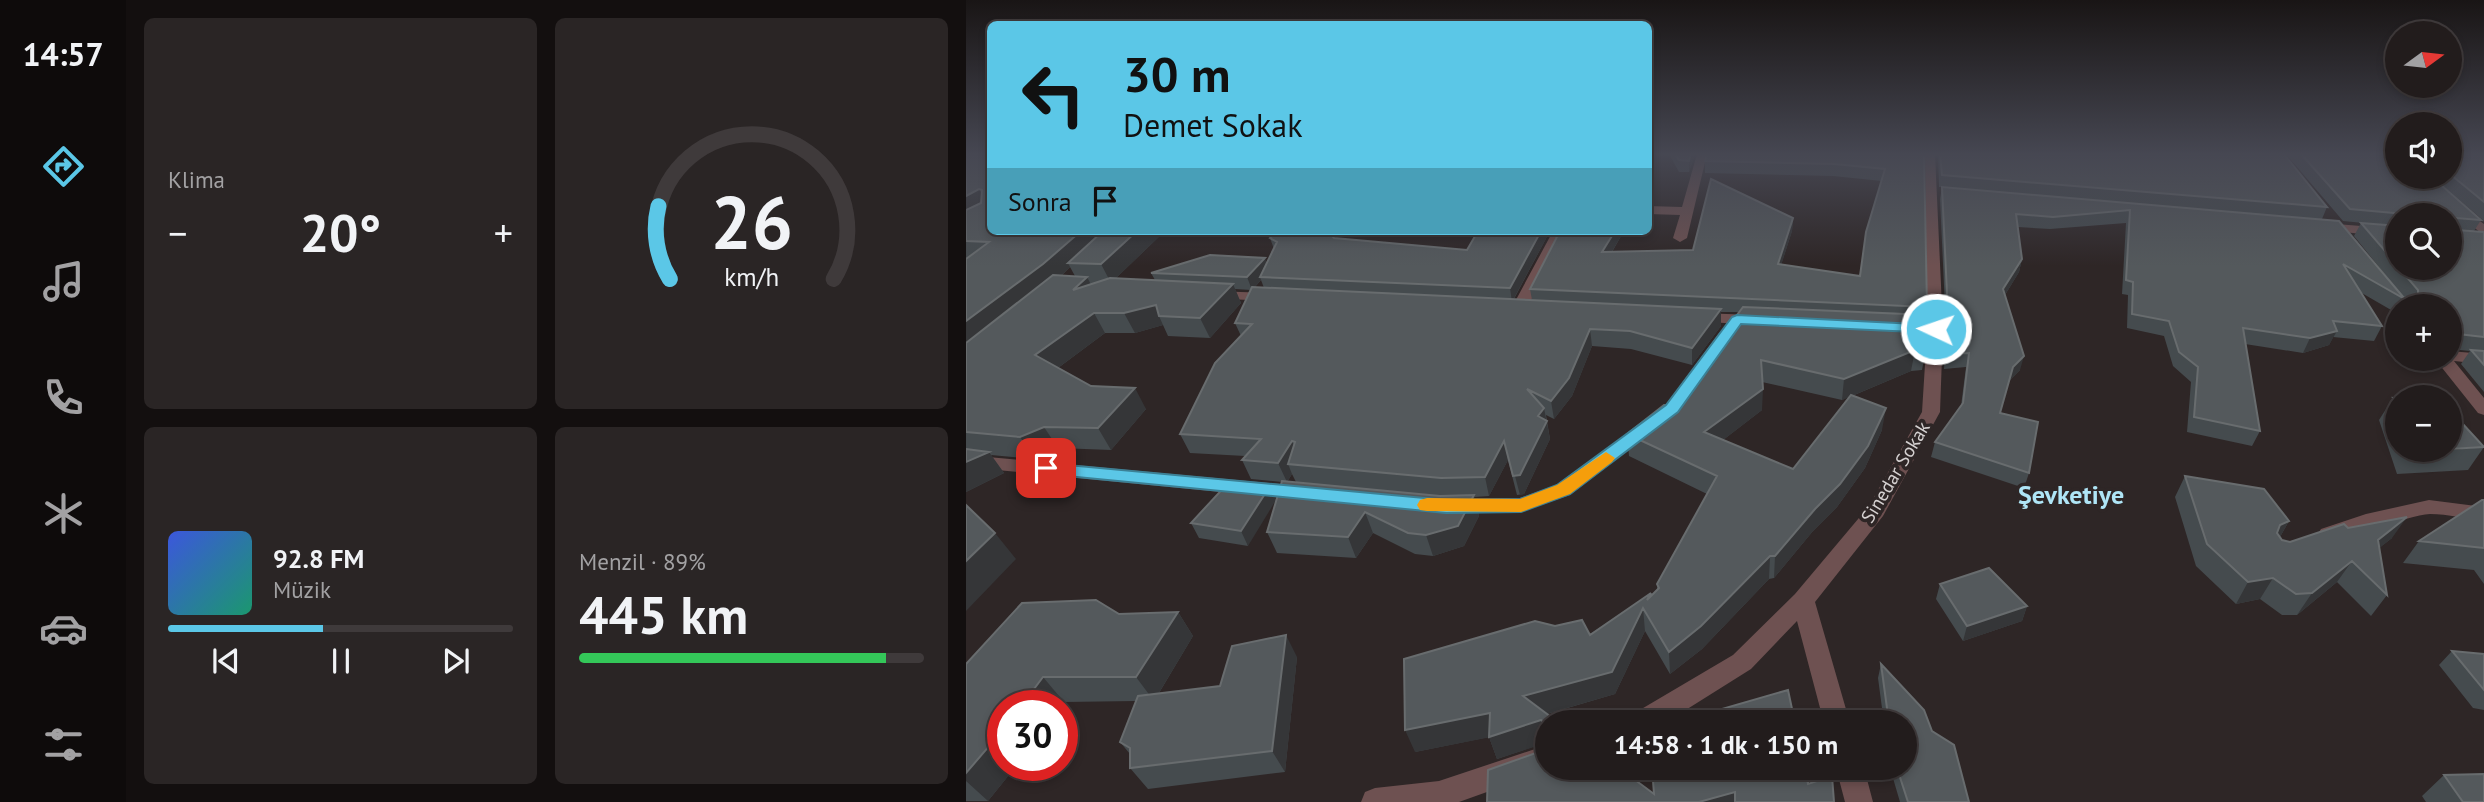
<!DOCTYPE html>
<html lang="tr">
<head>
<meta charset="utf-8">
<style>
	:root { --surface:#221c1c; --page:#2a2525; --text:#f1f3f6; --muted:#a2a1a3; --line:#3f3a3b; --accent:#5bc7e7 }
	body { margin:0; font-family:"PT Sans",sans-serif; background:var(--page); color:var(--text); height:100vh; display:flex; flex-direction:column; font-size:26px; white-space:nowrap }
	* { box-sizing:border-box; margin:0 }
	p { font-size:23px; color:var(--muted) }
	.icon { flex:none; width:38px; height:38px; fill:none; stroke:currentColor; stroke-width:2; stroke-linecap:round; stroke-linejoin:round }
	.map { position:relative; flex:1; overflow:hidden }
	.side { display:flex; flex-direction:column; gap:18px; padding:18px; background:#130f0f; width:840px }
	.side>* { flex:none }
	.top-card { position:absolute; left:21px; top:21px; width:665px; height:214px; border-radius:10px; box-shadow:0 4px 10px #0003,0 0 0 2px var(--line); background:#5bc7e7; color:#111; overflow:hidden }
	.needle { width:46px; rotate:75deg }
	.controls { position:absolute; left:1419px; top:21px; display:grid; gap:14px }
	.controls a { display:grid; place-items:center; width:77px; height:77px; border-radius:50%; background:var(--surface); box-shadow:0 4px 10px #0003,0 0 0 2px var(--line); font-size:35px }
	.speed { position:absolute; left:21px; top:690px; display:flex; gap:14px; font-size:35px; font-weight:700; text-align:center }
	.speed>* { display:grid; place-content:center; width:91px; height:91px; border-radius:50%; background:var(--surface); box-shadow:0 4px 10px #0003,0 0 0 2px var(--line); line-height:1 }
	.speed .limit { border:10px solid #d22; background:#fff; color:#111 }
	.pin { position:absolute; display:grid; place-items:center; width:60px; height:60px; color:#fff; margin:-30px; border-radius:14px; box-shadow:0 4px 10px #0006 }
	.me { position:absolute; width:77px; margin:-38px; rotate:273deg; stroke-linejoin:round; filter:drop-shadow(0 0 5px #0008) }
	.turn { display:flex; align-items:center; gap:24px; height:147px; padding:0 21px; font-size:32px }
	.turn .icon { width:91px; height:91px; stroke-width:2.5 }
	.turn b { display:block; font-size:49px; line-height:60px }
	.then { display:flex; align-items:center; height:66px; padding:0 21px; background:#0003; gap:14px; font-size:26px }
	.big { font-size:52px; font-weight:600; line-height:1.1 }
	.side .card { flex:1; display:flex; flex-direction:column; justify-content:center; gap:10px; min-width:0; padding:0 24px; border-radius:10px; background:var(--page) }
	.side .dial { align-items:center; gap:0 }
	.dial svg { height:182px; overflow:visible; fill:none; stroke:var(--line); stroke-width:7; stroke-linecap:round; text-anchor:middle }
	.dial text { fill:var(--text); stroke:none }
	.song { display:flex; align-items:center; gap:21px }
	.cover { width:84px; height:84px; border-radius:10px; background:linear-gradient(135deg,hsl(230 70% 55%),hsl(160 70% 35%)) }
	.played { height:7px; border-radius:4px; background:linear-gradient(90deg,var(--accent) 45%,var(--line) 45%) }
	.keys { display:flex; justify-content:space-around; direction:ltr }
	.heat { display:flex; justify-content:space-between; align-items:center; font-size:38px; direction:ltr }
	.charge { height:10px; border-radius:5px; background:linear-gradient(90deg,#34c759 89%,var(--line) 0) }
	.side .tiles { flex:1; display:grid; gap:18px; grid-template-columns:repeat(2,1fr) }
	.trip { position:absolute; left:569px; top:710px; width:382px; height:70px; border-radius:35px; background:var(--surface); box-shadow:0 4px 10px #0003,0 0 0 2px var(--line); font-weight:600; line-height:70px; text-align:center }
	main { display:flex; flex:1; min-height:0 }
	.dock { display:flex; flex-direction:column; width:126px; justify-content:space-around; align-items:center; background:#0e0b0b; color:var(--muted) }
	.dock .icon { width:49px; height:49px }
	.dock .current { color:var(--accent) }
	.dock b { font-size:32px; color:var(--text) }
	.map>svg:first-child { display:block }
</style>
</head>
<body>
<main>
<nav class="dock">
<b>14:57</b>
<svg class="icon current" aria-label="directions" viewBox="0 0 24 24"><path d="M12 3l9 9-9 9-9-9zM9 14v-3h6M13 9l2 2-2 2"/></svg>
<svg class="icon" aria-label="music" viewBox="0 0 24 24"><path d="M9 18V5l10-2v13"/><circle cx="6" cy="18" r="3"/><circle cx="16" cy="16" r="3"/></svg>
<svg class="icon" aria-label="phone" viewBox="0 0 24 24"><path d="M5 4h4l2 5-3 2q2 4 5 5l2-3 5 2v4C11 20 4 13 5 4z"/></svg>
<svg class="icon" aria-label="climate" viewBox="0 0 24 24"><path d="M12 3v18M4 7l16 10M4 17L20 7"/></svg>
<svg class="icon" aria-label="car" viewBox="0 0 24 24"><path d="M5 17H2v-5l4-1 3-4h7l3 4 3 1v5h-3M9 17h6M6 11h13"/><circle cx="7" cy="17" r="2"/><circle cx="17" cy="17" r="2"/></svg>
<svg class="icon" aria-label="filters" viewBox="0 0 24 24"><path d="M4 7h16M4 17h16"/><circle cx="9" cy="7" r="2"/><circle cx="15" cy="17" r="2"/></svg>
</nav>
<section class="side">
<div class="tiles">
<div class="card"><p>Klima</p>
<div class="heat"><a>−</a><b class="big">20°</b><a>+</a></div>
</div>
<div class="card dial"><svg viewBox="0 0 100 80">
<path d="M14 69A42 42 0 1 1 86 69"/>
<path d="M14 69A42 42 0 0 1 9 37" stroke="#5bc7e7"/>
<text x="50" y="56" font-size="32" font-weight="700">26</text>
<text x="50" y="72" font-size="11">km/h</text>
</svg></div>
<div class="card">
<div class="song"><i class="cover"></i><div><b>92.8 FM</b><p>Müzik</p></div></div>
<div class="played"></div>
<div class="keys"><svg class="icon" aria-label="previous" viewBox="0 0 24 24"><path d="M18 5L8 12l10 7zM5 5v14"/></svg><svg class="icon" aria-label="pause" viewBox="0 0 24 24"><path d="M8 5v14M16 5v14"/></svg><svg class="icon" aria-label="next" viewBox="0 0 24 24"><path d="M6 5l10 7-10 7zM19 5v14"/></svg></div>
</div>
<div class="card"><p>Menzil · 89%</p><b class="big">445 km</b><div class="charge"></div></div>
</div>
</section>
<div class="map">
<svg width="1518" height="802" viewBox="0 0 1518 802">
	<rect width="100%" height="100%" fill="#2e2626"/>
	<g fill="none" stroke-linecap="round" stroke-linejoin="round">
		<path fill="#6e5151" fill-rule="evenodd" d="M 731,154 L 741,154 L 721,238 L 714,242 L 707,238 L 714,215 L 682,214 L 682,206 L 716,207 Z
			M 959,154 L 969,154 L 977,329 L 974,412 L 917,516 L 849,602 L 884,723 L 858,723 L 831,621 L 785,669 L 699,723 L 663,723 L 667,714 L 767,655 L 829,594 L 903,506 L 956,412 L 961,333 L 940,333 L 932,328 L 940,323 L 961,324 Z
			M 1494,207 L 1518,224 L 1518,235 L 1490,214 L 1490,208 Z
			M 1358,223 L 1432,229 L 1432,237 L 1353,230 L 1353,224 Z
			M 587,231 L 599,231 L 561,309 L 553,314 L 548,312 L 545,309 Z
			M 247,291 L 303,293 L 310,297 L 303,301 L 242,298 L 240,295 L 242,292 Z
			M 733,313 L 789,315 L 797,320 L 789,325 L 728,321 L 725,318 L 728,315 Z
			M 759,331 L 767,336 L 719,403 L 707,403 L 704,399 L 707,395 L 753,333 Z
			M 1484,351 L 1518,354 L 1518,364 L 1488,361 L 1518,398 L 1518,415 L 1512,413 L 1469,359 L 1484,359 Z
			M 680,422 L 686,424 L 689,428 L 686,432 L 604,495 L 555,512 L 489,513 L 482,511 L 479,506 L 482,501 L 489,499 L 554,498 L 590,485 L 674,424 Z
			M 0,455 L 336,486 L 343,488 L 346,493 L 343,498 L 336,500 L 0,467 Z
			M 1463,500 L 1518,507 L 1518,521 C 1501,519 1482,514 1464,514 C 1438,515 1372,546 1355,541 L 1351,535 L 1355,529 L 1400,514 Z
			M 581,745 L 581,768 L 588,768 L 493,802 L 395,802 L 399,792 L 409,788 L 473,781 Z
			M 870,768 L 898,768 L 907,802 L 879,802 Z"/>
	</g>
	<path fill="#454b4e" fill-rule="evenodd" d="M 0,154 L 24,154 L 24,231 L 199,231 L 150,278 L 189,280 L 185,273 L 301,263 L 308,249 L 304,238 L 368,238 L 501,250 L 584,231 L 548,299 L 566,300 L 564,289 L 594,231 L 658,231 L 646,252 L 727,250 L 827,218 L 826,231 L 815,265 L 894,276 L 916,181 L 867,176 L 739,173 L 739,161 L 958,154 L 961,307 L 959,315 L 960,349 L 956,370 L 945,371 L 886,396 L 916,430 L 899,468 L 871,507 L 847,531 L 808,578 L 803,579 L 736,649 L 704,674 L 679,631 L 649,694 L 581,714 L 581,768 L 688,794 L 842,784 L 868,802 L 521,802 L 580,749 L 578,743 L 531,759 L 523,737 L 449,752 L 685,593 L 685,596 L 691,590 L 691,584 L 741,494 L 663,456 L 661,434 L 703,405 L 746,360 L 746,349 L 772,312 L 755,312 L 755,326 L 726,365 L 665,349 L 626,346 L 606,396 L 588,419 L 580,415 L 584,439 L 558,494 L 551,495 L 542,460 L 523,496 L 508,497 L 513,516 L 498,546 L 467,556 L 449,554 L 407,533 L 390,558 L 311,553 L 301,532 L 316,482 L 285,479 L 276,460 L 279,456 L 224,453 L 214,434 L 275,336 L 269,323 L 285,290 L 269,289 L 275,303 L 244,338 L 202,336 L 197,325 L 169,333 L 139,333 L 92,368 L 125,386 L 180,409 L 145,450 L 92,448 L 69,459 L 25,455 L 38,473 L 0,492 L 0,259 L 1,259 L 0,259 ZM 104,267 L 109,276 L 95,276 ZM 295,280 L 298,288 L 289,287 ZM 796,382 L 876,400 L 884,396 L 827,469 L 757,440 L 796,410 ZM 326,474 L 330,482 L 321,482 Z
		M 703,154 L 729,154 L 723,172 L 713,172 Z
		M 972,154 L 1318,154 L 1361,207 L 1356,219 L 1438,298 L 1388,236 L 1395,223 L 1408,224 L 1377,221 L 1320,154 L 1432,154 L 1515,220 L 1508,231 L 1518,232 L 1518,392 L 1495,364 L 1504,351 L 1484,349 L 1484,306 L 1432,306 L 1432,314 L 1394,292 L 1416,326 L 1408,341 L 1367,337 L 1363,345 L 1337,353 L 1279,344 L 1294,431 L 1286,446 L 1221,432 L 1225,382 L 1207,366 L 1198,336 L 1161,328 L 1162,295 L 1156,294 L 1160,223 L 1084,229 L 1052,227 L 1056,259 L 1053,272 L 1039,295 L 1054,370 L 1043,381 L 1034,413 L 1063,473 L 1058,488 L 965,457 L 969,442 L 995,406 L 1000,367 L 978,369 L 980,329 L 974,199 L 976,187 L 973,187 ZM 1432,215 L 1484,215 L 1484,268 L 1432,268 Z
		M 1484,154 L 1518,154 L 1518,221 L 1467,177 L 1484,177 Z
		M 1427,398 L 1432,399 L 1432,450 L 1484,450 L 1518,447 L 1502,470 L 1431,474 L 1413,420 Z
		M 1219,476 L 1323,521 L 1314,537 L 1316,540 L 1324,542 L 1382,528 L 1426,538 L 1413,548 L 1421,595 L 1405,616 L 1371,582 L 1331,615 L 1316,615 L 1294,599 L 1270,604 L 1230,566 L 1209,497 Z
		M 263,482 L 282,546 L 233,538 L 225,523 Z
		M 1518,500 L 1518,584 L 1508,570 L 1437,563 L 1453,541 Z
		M 974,584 L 1061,606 L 1056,621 L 997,641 L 970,599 Z
		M 212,612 L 227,636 L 193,693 L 254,686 L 331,657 L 319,772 L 182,789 L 164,768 L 164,754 L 154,742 L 170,701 L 98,702 L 95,705 L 37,705 L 37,765 L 51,765 L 22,801 L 0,801 L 0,664 L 153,614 Z
		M 1486,651 L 1518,654 L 1518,710 L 1507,708 L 1473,665 Z
		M 915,664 L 966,731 L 1003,802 L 934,802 L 924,768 L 938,768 L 938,723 L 918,723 L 912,678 Z
		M 1478,775 L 1518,802 L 1460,802 L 1456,796 Z"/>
	<path fill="#353638" d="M 682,154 L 687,154 L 682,168 Z
		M 725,154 L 729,154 L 723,172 L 723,161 Z
		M 13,189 L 23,207 L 0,219 L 0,196 Z
		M 827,218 L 826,231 L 811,278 L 812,264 Z
		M 115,231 L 144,231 L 102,263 L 104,267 L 87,283 L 0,352 L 0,321 Z
		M 171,231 L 199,231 L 145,283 L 135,264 Z
		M 575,231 L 584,231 L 546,302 L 544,288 Z
		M 649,231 L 658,231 L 638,265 L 636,252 Z
		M 299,258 L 304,271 L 294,277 L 295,280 L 286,290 L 281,277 Z
		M 1056,259 L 1053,272 L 1034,303 L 1037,289 Z
		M 121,277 L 131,296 L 107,290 Z
		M 267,284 L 275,303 L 244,338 L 234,318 Z
		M 190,305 L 193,316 L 197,325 L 169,333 L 158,313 Z
		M 755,309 L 755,326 L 726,365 L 726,348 Z
		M 128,313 L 139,333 L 81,376 L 69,355 Z
		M 624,329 L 626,346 L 606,396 L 588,419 L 585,401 Z
		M 1371,331 L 1363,345 L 1337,353 L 1344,338 Z
		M 949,350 L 945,371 L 876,400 L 878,379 Z
		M 1058,356 L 1054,370 L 1043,381 L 1047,367 Z
		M 169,388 L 180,409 L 145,450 L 132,428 Z
		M 797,389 L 796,410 L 739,454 L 738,432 Z
		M 578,408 L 584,439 L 558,494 L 554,495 L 549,476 L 572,416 Z
		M 920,408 L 916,430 L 899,468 L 871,507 L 847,531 L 808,578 L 809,556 Z
		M 78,427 L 92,448 L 69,459 L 54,437 Z
		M 326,441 L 334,460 L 322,464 L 326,474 L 321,482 L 312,463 Z
		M 538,441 L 542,460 L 523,496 L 519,477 Z
		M 23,452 L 38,473 L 0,492 L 0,462 Z
		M 304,486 L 310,500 L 282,546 L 275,531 Z
		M 508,495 L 513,516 L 498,546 L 467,556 L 460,535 Z
		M 399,512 L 407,533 L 390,558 L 382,537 Z
		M 1441,517 L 1426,538 L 1397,561 L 1412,540 Z
		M 1323,521 L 1311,542 L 1302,546 L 1314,525 Z
		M 29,533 L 50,559 L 0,611 L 0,561 Z
		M 804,556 L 803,579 L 736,649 L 704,674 L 703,652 Z
		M 1386,561 L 1371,582 L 1331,615 L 1346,593 Z
		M 1307,578 L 1294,599 L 1270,604 L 1282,582 Z
		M 1061,606 L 1056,621 L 997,641 L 1001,626 Z
		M 677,608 L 679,631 L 649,694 L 563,719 L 557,696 Z
		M 212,612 L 227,636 L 188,701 L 170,677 Z
		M 320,635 L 331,657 L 319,772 L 306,751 Z
		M 77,677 L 98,702 L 95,705 L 56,705 Z
		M 524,713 L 575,720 L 580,743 L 531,759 L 523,737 L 525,737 L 449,752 L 439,730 Z
		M 37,730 L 37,765 L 51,765 L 22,801 L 0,781 L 0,773 Z
		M 769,792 L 769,802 L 735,802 Z"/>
	<path fill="#54595c" stroke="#686c6e" stroke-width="2" d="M 0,154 L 24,154 L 24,231 L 115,231 L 77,264 L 0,321 L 0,259 L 23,242 L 0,241 L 0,210 L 15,203 L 16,190 L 13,189 L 0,196 Z
		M 709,154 L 725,154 L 723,161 L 713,160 Z
		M 741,154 L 958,154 L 961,307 L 564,289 L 594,231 L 649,231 L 636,252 L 727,250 L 745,179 L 827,218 L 812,264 L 894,276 L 900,232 L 919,169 L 868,164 L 739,161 Z
		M 974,154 L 1318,154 L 1361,207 L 976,175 Z
		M 1335,154 L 1432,154 L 1432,177 L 1466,177 L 1515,220 L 1490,218 L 1490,230 L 1518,232 L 1518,337 L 1492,334 L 1488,327 L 1484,325 L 1484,306 L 1451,306 L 1377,264 L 1416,326 L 1367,321 L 1371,331 L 1344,338 L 1277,328 L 1294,431 L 1228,417 L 1232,367 L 1213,352 L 1203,321 L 1166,314 L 1167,282 L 1160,280 L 1164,210 L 1087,217 L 1050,214 L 1056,259 L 1037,289 L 1058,356 L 1047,367 L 1034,413 L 1072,422 L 1063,473 L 969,442 L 997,403 L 1003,353 L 981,354 L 982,315 L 976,187 L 1373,221 L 1438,298 L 1452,294 L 1452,290 L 1433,268 L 1484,268 L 1484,215 L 1441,215 L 1439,214 L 1384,209 Z
		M 1484,154 L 1518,154 L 1518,202 L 1484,174 Z
		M 1395,223 L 1432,226 L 1432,266 Z
		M 137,231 L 171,231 L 135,264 L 102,263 Z
		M 311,231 L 362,231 L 368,238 L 501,250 L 512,231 L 575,231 L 544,288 L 294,277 L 311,242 L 304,238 Z
		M 244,255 L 299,258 L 281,277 L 185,273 Z
		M 87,275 L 121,277 L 107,290 L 144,278 L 267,284 L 234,318 L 193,316 L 190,305 L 158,313 L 128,313 L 69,355 L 125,386 L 169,388 L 132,428 L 78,427 L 54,437 L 0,432 L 0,343 Z
		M 286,287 L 755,309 L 726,348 L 664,331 L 624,329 L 603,378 L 585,401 L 561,389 L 578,408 L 572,416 L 581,421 L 554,475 L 547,476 L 538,441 L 519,477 L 475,478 L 322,464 L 329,442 L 326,441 L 312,463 L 276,460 L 295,439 L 214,434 L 249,363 L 286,324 L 269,323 Z
		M 777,307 L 962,315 L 960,349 L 949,350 L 878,379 L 795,360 L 797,389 L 738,432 L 827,469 L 885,395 L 920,408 L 902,446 L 874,484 L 849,509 L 809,556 L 804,556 L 735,626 L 703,652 L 677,608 L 646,672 L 557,696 L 593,723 L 581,723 L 581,744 L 578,743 L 578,723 L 575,720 L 523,737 L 524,713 L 439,730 L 438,659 L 569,621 L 589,626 L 616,620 L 624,635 L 685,593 L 681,600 L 693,588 L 691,584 L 751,476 L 661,434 L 698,405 L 703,405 L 754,351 L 746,349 Z
		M 1505,350 L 1518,351 L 1518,365 Z
		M 1427,398 L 1432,399 L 1432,410 Z
		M 1484,410 L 1518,447 L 1484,449 Z
		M 0,449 L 23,452 L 0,462 Z
		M 1446,450 L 1478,450 L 1446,452 Z
		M 1219,476 L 1298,489 L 1323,521 L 1314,525 L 1311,533 L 1316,540 L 1324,542 L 1378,524 L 1382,528 L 1441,517 L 1412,540 L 1421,595 L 1386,561 L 1346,593 L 1330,594 L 1307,578 L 1282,582 L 1241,544 Z
		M 316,481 L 474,496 L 508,495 L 492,526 L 460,535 L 442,533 L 399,512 L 382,537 L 301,532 Z
		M 263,482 L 304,486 L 275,531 L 225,523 Z
		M 1516,500 L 1518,500 L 1518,548 L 1453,541 Z
		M 0,505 L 29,533 L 0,561 Z
		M 1023,568 L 1061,606 L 1001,626 L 974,584 Z
		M 130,600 L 153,614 L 212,612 L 170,677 L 77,677 L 56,705 L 37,705 L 37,730 L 0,773 L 0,664 L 56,603 Z
		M 320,635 L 306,751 L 164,768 L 164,748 L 154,742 L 172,696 L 254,686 L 266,646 Z
		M 1486,651 L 1518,654 L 1518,690 Z
		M 915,664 L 958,710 L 966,731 L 988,745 L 1003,802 L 942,802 L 931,768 L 938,768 L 938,723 L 923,723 Z
		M 822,690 L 829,723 L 685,723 L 703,714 L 718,720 Z
		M 581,749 L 581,768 L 653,768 L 688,794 L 686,768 L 839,768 L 842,784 L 866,776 L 868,802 L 769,802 L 769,792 L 733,802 L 521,802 L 522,770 Z
		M 1518,774 L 1518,802 L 1497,802 L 1478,775 Z"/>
	<linearGradient id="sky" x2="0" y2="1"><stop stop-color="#191515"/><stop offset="0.58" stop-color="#464752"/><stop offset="1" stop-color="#464752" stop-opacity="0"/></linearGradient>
	<rect width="1518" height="266" fill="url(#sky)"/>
	<path fill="#5bc7e7" stroke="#3b8196" stroke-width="2" d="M 771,315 L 970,325 L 977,329 L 970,333 L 775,324 L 712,412 L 604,494 L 555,512 L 480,513 L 80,474 L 71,468 L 80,463 L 480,500 L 554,499 L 591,485 L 700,405 L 766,317 Z"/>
	<path fill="#f59e0b" d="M 640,452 L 649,458 L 646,462 L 604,494 L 555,512 L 461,511 L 454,510 L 451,505 L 454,500 L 461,498 L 554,499 L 591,485 Z"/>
	<g text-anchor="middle" stroke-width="7" stroke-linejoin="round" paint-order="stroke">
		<g font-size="19" fill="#d5d1d1" stroke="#2e2626">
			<text transform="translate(929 472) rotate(-59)" y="7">Sinedar Sokak</text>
		</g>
		<g font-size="26" font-weight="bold" fill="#afe5f6" stroke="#2e2626">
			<text x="1105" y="504">Şevketiye</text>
		</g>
	</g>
</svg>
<div class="controls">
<a><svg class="needle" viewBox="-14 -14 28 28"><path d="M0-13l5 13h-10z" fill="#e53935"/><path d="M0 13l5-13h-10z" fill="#a2a1a3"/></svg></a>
<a><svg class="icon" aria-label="sound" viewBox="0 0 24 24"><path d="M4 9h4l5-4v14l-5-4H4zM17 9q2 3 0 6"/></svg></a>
<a><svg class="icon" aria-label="search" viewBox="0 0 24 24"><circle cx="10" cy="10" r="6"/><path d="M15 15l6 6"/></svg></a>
<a>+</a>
<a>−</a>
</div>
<div class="speed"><div class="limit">30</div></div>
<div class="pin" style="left:80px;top:468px;background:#d93025"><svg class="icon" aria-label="arrive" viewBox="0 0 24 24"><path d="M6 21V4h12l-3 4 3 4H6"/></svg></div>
<svg class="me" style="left:970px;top:329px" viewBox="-20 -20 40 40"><circle r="17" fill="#5bc7e7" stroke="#fff" stroke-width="3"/><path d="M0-11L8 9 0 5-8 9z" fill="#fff"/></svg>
<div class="trip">14:58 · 1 dk · 150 m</div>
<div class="top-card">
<div class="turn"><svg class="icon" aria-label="left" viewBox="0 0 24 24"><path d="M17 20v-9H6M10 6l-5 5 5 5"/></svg><div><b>30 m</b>Demet Sokak</div></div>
<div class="then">Sonra<svg class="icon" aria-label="arrive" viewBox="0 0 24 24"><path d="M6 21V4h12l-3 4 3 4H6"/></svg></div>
</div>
</div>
</main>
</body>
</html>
